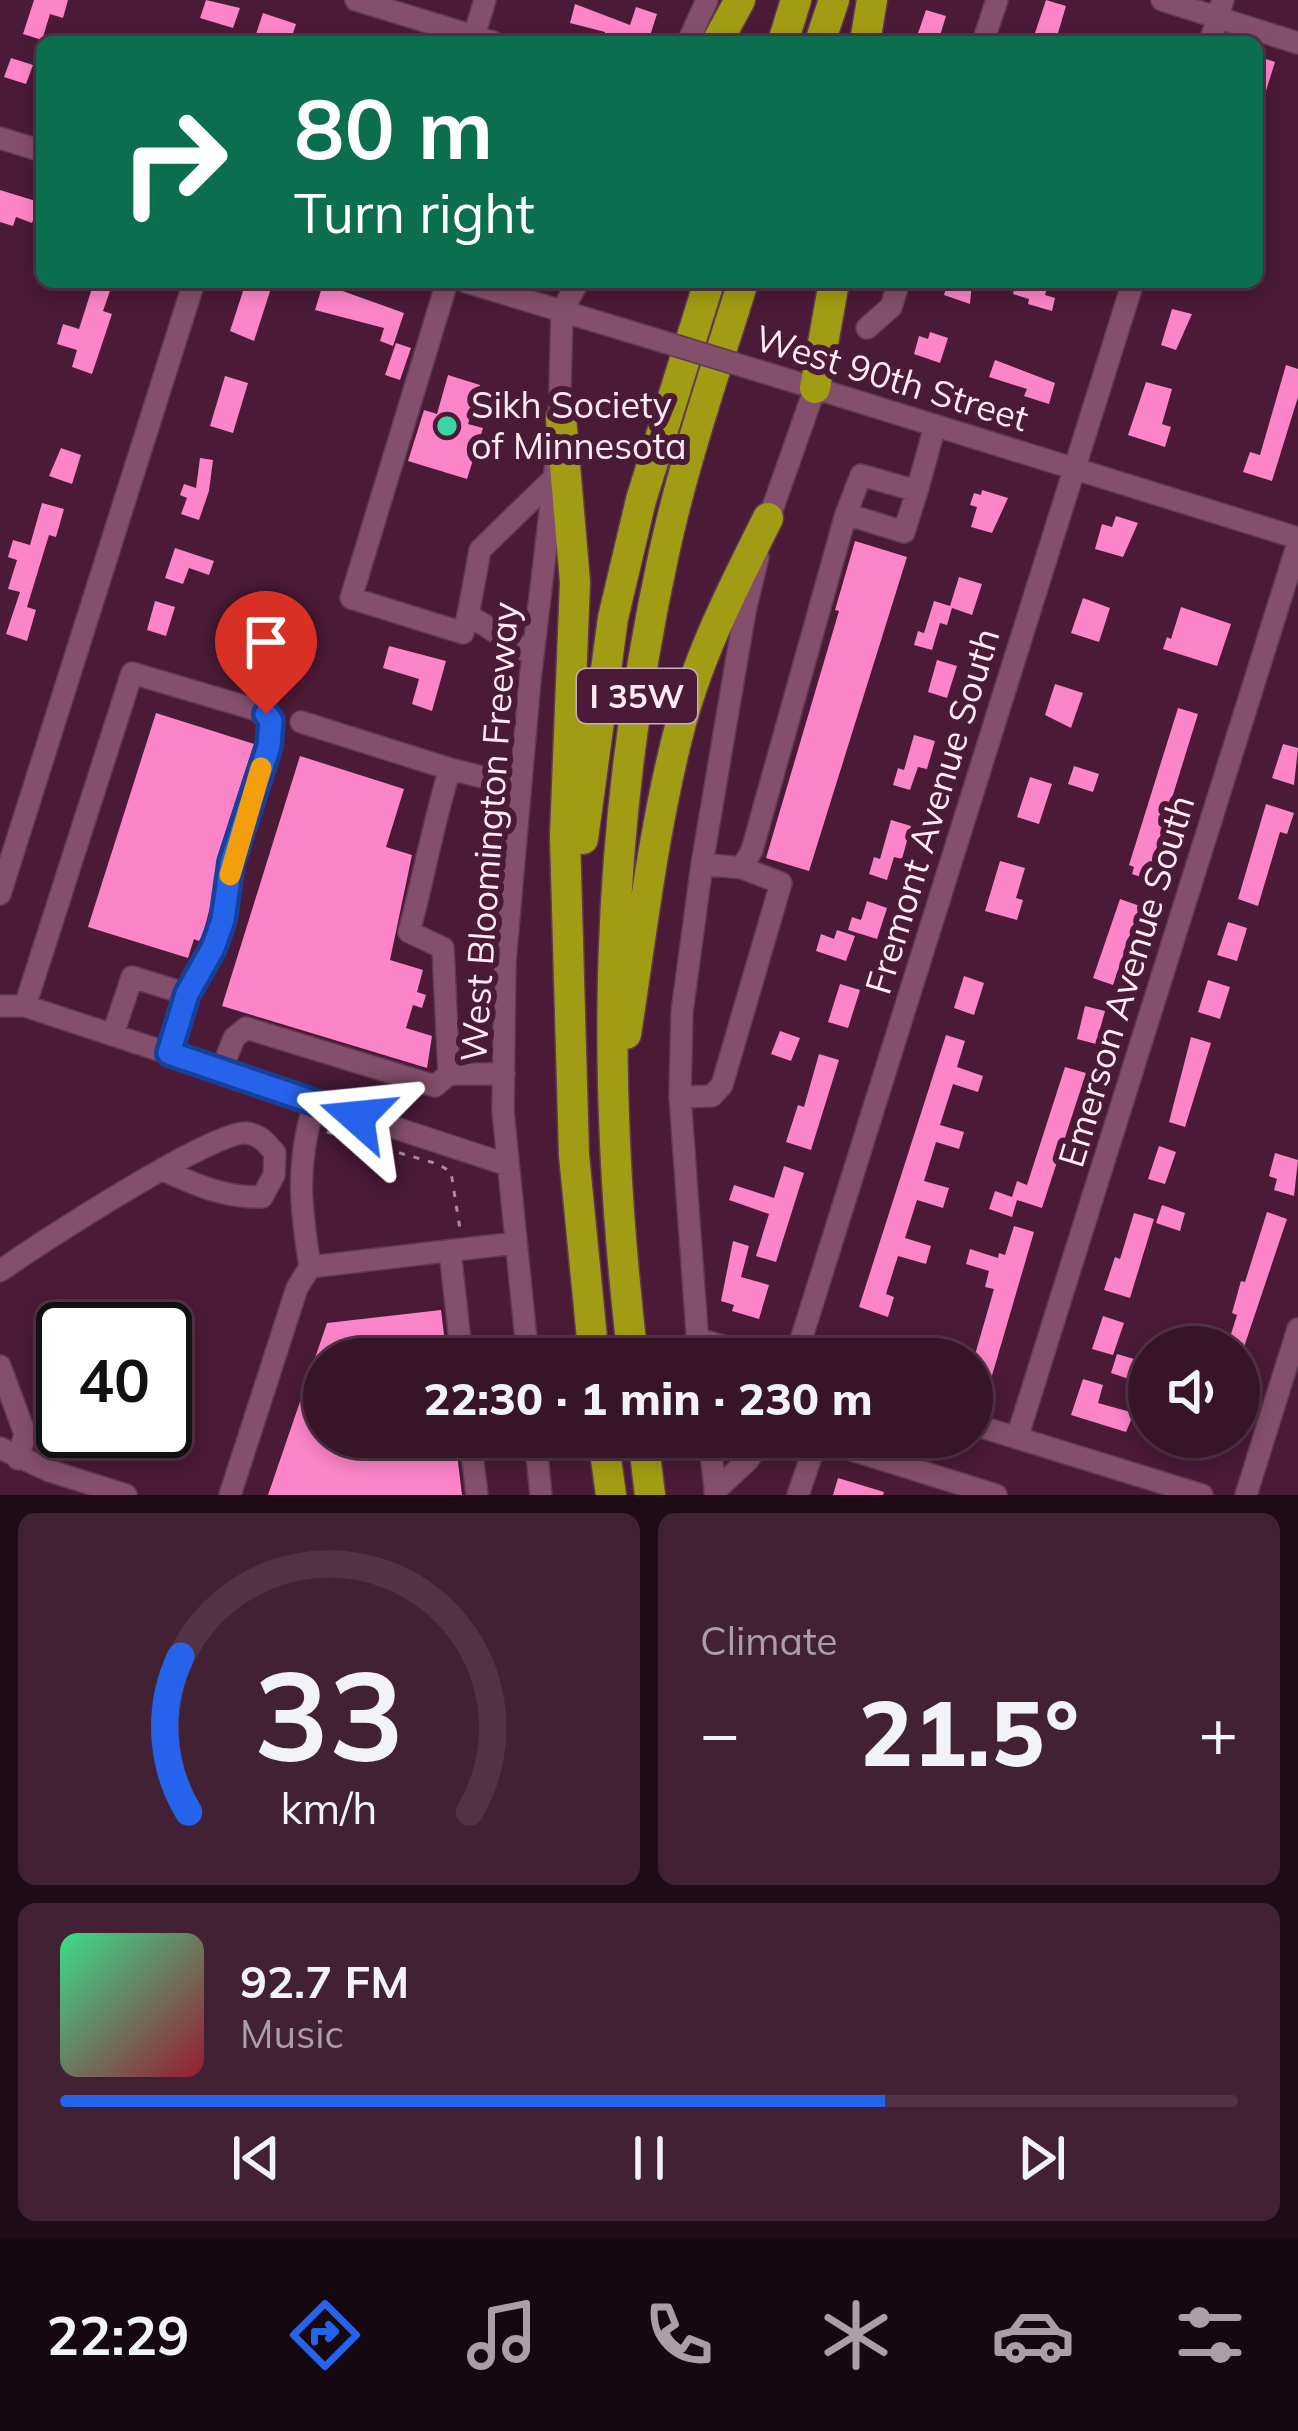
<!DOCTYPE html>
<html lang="en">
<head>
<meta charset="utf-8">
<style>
	:root { --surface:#381428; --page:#432134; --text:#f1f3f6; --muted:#ab9ea8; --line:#523345; --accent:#2563eb }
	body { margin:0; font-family:Mulish,sans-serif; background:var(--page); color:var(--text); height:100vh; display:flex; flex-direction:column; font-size:45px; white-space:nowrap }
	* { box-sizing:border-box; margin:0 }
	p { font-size:39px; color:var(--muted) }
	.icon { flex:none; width:66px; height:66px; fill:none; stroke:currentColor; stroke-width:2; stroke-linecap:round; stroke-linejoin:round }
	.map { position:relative; height:1495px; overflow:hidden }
	.panel { display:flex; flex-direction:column; gap:18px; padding:18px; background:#1f0b16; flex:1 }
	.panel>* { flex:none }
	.banner { position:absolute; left:36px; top:36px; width:1227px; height:252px; border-radius:18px; box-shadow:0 6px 18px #0003,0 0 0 3px var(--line); background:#0b6e4f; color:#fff; overflow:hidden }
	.fabs { position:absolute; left:1128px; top:1326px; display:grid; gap:24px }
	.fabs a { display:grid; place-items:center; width:132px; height:132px; border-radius:50%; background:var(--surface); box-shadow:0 6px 18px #0003,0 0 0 3px var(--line); font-size:60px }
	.speed { position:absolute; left:36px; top:1302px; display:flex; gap:24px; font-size:60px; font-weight:700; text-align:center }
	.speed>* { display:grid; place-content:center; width:156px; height:156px; border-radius:50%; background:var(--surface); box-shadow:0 6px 18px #0003,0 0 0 3px var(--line); line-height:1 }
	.speed .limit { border:6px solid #111; border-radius:18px; background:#fff; color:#111 }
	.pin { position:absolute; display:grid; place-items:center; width:102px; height:102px; color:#fff; margin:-123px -51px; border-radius:50% 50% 50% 0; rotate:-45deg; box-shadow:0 0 12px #0007 }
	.pin .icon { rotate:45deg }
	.me { position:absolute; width:132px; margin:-66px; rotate:288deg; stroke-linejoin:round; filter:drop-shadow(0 0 9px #0008) }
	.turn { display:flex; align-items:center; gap:42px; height:252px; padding:0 60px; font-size:54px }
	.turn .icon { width:156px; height:156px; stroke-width:2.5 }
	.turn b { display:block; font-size:84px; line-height:102px }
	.big { font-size:90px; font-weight:800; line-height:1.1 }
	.panel .tile { flex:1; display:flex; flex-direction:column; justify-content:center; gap:18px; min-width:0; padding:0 42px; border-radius:18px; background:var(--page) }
	.panel .dial { align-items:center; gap:0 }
	.dial svg { height:312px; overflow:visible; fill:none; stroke:var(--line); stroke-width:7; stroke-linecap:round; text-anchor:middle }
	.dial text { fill:var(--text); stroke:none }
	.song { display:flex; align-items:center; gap:36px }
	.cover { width:144px; height:144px; border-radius:18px; background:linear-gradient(135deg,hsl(150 70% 55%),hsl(350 70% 35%)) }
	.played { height:12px; border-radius:6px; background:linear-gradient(90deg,var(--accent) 70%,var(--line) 70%) }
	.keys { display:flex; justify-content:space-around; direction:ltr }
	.heat { display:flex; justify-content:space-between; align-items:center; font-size:66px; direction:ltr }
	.panel .tiles { flex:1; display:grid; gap:18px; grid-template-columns:1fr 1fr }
	.tile:last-child { grid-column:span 2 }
	.trip { position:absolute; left:303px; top:1338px; width:690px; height:120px; border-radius:60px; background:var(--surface); box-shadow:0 6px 18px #0003,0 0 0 3px var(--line); font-weight:800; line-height:120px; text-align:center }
	.dock { display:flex; height:192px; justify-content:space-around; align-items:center; background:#160810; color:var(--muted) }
	.dock .icon { width:84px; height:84px }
	.dock .on { color:var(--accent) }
	.dock b { font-size:54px; color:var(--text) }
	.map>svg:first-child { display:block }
</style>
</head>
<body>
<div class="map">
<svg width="1298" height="1495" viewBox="0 0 1298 1495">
	<rect width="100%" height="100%" fill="#4a1a36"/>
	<path fill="#fc84c8" d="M 34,0 L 68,0 L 63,18 L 50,14 L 42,40 L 23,34 Z
		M 206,0 L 240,8 L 233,28 L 200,18 Z
		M 1046,0 L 1066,6 L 1056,40 L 1035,33 Z
		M 575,4 L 630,25 L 636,7 L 657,14 L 648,42 L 622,42 L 604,36 L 605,32 L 570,23 Z
		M 926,10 L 946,16 L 938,42 L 917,36 Z
		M 263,13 L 296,24 L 290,42 L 256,34 Z
		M 1257,56 L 1275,62 L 1260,110 L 1257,109 Z
		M 11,58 L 33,65 L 26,84 L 4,77 Z
		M 0,190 L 39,202 L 32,223 L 16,217 L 13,226 L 0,222 Z
		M 94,282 L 113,282 L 103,311 L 112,314 L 92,374 L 72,367 L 77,350 L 57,344 L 63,324 L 79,329 Z
		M 246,282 L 273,282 L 254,341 L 230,331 Z
		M 948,282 L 972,282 L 970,304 L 944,295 Z
		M 1016,282 L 1047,288 L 1045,295 L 1055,298 L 1052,311 L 1028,304 L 1029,299 L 1013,294 Z
		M 323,284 L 404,313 L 393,346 L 380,341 L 384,328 L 315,310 Z
		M 1172,309 L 1192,314 L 1176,350 L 1161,345 Z
		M 930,332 L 948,338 L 940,363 L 914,354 L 919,336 L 928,339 Z
		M 396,343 L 411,348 L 400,380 L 385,375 Z
		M 995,360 L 1055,383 L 1049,404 L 1024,396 L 1027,389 L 989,377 Z
		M 1286,365 L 1298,369 L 1298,397 L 1272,481 L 1243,472 L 1250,452 L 1260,455 Z
		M 448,375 L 480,385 L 468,424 L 483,428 L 467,479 L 408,461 L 424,410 L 437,414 Z
		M 225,376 L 248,383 L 233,433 L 210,426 Z
		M 1146,382 L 1172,389 L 1162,424 L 1171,427 L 1165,447 L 1128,435 Z
		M 61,448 L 81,455 L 72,484 L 49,476 Z
		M 200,458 L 213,460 L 209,491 L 199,520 L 181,514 L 187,498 L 180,495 L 184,484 L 196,488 Z
		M 982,490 L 1008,498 L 992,533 L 971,527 L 977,507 L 970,505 L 974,493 L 981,495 Z
		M 42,503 L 64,509 L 56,537 L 49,535 L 27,607 L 36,610 L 27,641 L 6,634 L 20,592 L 8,589 L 17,560 L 8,557 L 13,540 L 30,545 Z
		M 1116,516 L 1138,523 L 1123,557 L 1095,549 L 1102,524 L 1112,527 Z
		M 855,541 L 907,557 L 809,871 L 766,858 L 839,611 L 835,610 Z
		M 175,548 L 214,561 L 209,575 L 189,568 L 183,584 L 165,578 Z
		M 959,577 L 982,584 L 972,615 L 952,608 L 947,625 L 940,623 L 932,650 L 914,645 L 918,631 L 924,633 L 934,601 L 950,606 Z
		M 1083,598 L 1110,608 L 1099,642 L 1071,633 Z
		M 155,601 L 175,607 L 166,636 L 147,630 Z
		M 1181,607 L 1231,624 L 1217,666 L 1163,649 L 1167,637 L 1171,639 Z
		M 389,646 L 446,661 L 432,711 L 412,704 L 419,679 L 383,668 Z
		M 937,660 L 957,666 L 947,698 L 928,692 Z
		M 1055,684 L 1083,693 L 1071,728 L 1045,715 Z
		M 1178,708 L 1198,714 L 1147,879 L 1132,874 L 1134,867 L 1129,865 Z
		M 156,713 L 254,744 L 217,858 L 214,892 L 203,934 L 199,941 L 194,939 L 188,958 L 88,927 Z
		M 914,735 L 935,741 L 927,769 L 918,767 L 910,790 L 893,785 L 898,768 L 904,770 Z
		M 1283,744 L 1298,748 L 1294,785 L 1272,778 Z
		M 300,756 L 404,789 L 386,847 L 412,855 L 390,960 L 423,970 L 417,992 L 426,995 L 422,1008 L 413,1005 L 406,1028 L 432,1036 L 427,1068 L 222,1006 Z
		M 1074,766 L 1099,774 L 1093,792 L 1068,784 Z
		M 1030,777 L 1052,784 L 1039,824 L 1017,817 Z
		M 1266,804 L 1294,813 L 1287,834 L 1280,832 L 1258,906 L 1238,899 Z
		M 891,820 L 911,826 L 902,859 L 894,857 L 887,880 L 869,874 L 874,857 L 880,859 Z
		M 1000,861 L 1025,868 L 1016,898 L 1023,900 L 1017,920 L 985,911 Z
		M 1120,899 L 1140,906 L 1113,985 L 1093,978 Z
		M 867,901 L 887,908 L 877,939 L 848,930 L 852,917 L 861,920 Z
		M 1228,922 L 1247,928 L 1237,961 L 1217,955 Z
		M 837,930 L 855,936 L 846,961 L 816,951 L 821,934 L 834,939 Z
		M 964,976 L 984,983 L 974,1015 L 954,1008 Z
		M 1208,980 L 1230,987 L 1220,1019 L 1198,1012 Z
		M 840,984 L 860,990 L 848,1028 L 828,1022 Z
		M 1085,1006 L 1105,1011 L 1096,1044 L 1077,1039 Z
		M 780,1031 L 800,1038 L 791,1061 L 771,1054 Z
		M 946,1035 L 965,1041 L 957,1067 L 983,1076 L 978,1092 L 953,1084 L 940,1125 L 964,1132 L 959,1149 L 936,1142 L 924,1181 L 949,1188 L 943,1208 L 917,1200 L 905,1238 L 931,1246 L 926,1264 L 898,1256 L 886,1294 L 894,1297 L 888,1317 L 859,1307 Z
		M 1191,1037 L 1211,1043 L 1185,1127 L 1169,1122 Z
		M 819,1054 L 839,1060 L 811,1150 L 786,1142 L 798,1105 L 804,1107 Z
		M 1065,1067 L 1086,1073 L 1042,1208 L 1017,1200 L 1012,1217 L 989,1209 L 995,1191 L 1012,1197 L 1017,1181 L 1027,1185 Z
		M 1159,1146 L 1176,1152 L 1165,1184 L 1148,1179 Z
		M 1275,1153 L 1298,1160 L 1294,1196 L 1274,1190 L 1277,1179 L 1269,1176 Z
		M 784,1166 L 804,1173 L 776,1262 L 756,1256 L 769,1214 L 729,1200 L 734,1185 L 774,1198 Z
		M 1162,1205 L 1185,1213 L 1180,1231 L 1156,1223 Z
		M 1267,1212 L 1287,1219 L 1244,1347 L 1227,1347 L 1237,1315 L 1232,1313 L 1241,1281 L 1245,1282 Z
		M 1134,1213 L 1154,1219 L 1130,1298 L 1104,1290 L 1115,1257 L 1120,1259 Z
		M 1014,1226 L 1034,1232 L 991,1379 L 972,1374 L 972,1365 L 994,1289 L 985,1287 L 989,1271 L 966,1264 L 970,1249 L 998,1258 L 999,1253 L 1005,1255 Z
		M 733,1241 L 749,1246 L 741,1277 L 769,1285 L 759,1319 L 732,1311 L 734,1305 L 721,1301 Z
		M 441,1310 L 447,1359 L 324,1359 L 324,1437 L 455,1437 L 462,1495 L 268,1495 L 327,1323 Z
		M 1103,1316 L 1124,1323 L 1113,1355 L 1092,1349 Z
		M 1117,1354 L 1141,1361 L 1135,1381 L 1111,1373 Z
		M 1083,1379 L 1103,1385 L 1098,1403 L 1134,1413 L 1126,1432 L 1071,1415 Z
		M 838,1478 L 884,1492 L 883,1495 L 833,1495 Z"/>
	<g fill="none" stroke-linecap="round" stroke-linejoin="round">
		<defs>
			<path id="minor" d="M 356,0 L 493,42
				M 1162,0 L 1298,43
				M 474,36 L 485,0
				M 688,42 L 707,0
				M 983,42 L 997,0
				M 1210,42 L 1223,0
				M 0,138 L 42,151
				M 447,282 L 351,598 L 463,633 L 468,615
				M 466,282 L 628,331
				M 867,328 L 891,307 L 899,282
				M 779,377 L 1298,538
				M 559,432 L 562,311 L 578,282
				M 846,514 L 904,532 L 917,491
				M 766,527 L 815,388
				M 533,655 L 468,615 L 480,550 L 554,478
				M 301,722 L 450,769 L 519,786
				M 702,864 L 742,868 L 752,850 L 846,514 L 861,475 L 917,491 L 935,426
				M 0,894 L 194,282
				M 0,1006 L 25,1006 L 508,1165
				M 25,1006 L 132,673 L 257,710 L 271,721 L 269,746 L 231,863 L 229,894 L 217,940 L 187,994
				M 113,1034 L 132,977 L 187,994 L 169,1053
				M 221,1072 L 234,1038 L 246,1028 L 435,1086 L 449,1074 L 504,1074
				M 449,1074 L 443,948 L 409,932 C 424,877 433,823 450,769
				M 680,1097 L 712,1096 L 722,1085 L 781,883 L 742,868
				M 450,1251 L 462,1359
				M 310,1267 C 300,1203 296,1167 314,1104
				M 0,1271 C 36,1246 213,1130 246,1133 C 260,1134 266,1143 275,1153 L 274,1175 L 262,1197 C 225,1198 196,1185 163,1170
				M 696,1338 L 764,1359
				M 528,1359 L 503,1111 L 505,962 L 530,680 L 556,463
				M 699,1359 L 680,1097 L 682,1012 L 702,864 L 745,611 L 758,557
				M 795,1359 L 1133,282
				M 0,1366 L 25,1434 L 18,1459
				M 972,1424 L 1202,1495
				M 470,1437 L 477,1495
				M 535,1437 L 541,1495
				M 709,1437 L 716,1495
				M 810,1437 L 996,1495
				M 1017,1438 L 1298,543
				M 709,1442 L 761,1437
				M 0,1448 L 50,1471 L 126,1495
				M 715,1491 L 748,1460 L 763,1437
				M 230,1495 L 297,1288 L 310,1267 L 516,1243
				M 798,1495 L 817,1439
				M 1246,1495 L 1298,1329"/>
			<path id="highway" d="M 717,42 L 740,0
				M 783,42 L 796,0
				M 820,42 L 834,0
				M 865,42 L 872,0
				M 815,388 L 834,282
				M 561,418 L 575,582 L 565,836 L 574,1155 L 594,1359
				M 583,839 L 613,618 L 641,500 L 709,282
				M 626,1034 C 642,931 654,824 681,723 C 700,652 735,584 768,518
				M 633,1359 C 600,1081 604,828 664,553 C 684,461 715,372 743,282
				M 603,1437 L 611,1495
				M 643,1437 L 650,1495"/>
		</defs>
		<use href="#minor" stroke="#5f3a51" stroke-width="24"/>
		<use href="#highway" stroke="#5f3a51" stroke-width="33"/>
		<path stroke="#ab8a9c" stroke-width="3" stroke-dasharray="6 9" stroke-linecap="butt" d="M 327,1132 L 438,1164 L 451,1172 L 460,1229"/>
		<use href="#minor" stroke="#844f6c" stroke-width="21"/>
		<use href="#highway" stroke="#a29c14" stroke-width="30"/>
		<defs>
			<path id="minor-bridge" d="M 628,331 L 779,377"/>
		</defs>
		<use href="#minor-bridge" stroke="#5f3a51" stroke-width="24" stroke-linecap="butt"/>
		<use href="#minor-bridge" stroke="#844f6c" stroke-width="21"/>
	</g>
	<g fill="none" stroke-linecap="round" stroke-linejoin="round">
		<defs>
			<path id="route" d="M 266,714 L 271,721 L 269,746 L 231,863 L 223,920 L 213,948 L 187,994 L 169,1053 L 357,1117"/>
		</defs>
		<use href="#route" stroke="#184099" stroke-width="30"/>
		<use href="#route" stroke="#2563eb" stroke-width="21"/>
		<path stroke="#f59e0b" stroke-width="21" d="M 230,875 L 261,768"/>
	</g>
	<circle fill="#3cd4a4" stroke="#4a1a36" stroke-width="4.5" cx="447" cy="426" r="12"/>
	<g text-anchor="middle" stroke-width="12" stroke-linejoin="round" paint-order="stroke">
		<rect fill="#4a1a36" stroke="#c8acbb" stroke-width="3" x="577" y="669" width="120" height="54" rx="9"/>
		<g font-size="33" font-weight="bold" fill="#feebf4">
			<text x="637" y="708">I 35W</text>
		</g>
		<g font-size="36" fill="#feebf4" stroke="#4a1a36">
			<text transform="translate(892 378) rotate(17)" y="13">West 90th Street</text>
			<text transform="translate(932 811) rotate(-73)" y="13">Fremont Avenue South</text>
			<text transform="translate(489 832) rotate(-86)" y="13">West Bloomington Freeway</text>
			<text transform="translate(1126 981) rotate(-73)" y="13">Emerson Avenue South</text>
		</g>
		<g font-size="36" fill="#feebf4" stroke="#4a1a36" text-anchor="start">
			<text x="471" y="418">Sikh Society<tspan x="471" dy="41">of Minnesota</tspan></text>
		</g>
	</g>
</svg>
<div class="fabs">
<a><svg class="icon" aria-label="sound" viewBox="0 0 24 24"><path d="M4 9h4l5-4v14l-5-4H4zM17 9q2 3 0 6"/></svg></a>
</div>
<div class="speed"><div class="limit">40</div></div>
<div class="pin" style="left:266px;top:714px;background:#d93025"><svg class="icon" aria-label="arrive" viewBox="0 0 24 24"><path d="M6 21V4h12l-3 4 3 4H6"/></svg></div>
<svg class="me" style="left:357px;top:1117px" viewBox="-20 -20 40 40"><path d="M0-17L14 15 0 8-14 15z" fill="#2563eb" stroke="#fff" stroke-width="4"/></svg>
<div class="trip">22:30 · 1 min · 230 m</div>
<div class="banner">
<div class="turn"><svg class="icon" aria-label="right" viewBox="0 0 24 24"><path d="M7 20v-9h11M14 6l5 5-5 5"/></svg><div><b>80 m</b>Turn right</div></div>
</div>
</div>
<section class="panel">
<div class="tiles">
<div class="tile dial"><svg viewBox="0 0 100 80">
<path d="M14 69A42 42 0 1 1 86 69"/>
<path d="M14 69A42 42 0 0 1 12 29" stroke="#2563eb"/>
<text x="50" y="56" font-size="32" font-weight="700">33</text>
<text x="50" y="72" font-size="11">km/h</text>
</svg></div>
<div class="tile"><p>Climate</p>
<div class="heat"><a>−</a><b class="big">21.5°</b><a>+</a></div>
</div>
<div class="tile">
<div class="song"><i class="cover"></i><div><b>92.7 FM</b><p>Music</p></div></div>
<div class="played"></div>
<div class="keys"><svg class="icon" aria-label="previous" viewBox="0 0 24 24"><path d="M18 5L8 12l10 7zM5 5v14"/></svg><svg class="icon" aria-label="pause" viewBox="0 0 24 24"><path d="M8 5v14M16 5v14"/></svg><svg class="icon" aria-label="next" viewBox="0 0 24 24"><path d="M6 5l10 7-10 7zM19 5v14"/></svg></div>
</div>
</div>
</section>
<nav class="dock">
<b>22:29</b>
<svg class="icon on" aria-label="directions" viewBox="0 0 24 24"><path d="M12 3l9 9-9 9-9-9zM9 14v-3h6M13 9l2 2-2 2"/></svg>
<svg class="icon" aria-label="music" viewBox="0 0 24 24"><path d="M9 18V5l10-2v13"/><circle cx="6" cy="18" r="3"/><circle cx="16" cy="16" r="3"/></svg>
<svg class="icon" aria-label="phone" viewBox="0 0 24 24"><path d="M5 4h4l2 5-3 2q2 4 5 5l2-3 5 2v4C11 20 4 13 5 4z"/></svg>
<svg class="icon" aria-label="climate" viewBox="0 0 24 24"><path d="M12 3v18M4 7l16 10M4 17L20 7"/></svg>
<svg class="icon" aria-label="car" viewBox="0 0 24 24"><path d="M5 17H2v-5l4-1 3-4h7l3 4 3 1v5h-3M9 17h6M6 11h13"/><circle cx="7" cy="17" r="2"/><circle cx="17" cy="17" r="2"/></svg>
<svg class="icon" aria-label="filters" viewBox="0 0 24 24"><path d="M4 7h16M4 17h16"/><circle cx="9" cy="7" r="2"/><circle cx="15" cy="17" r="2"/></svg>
</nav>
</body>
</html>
